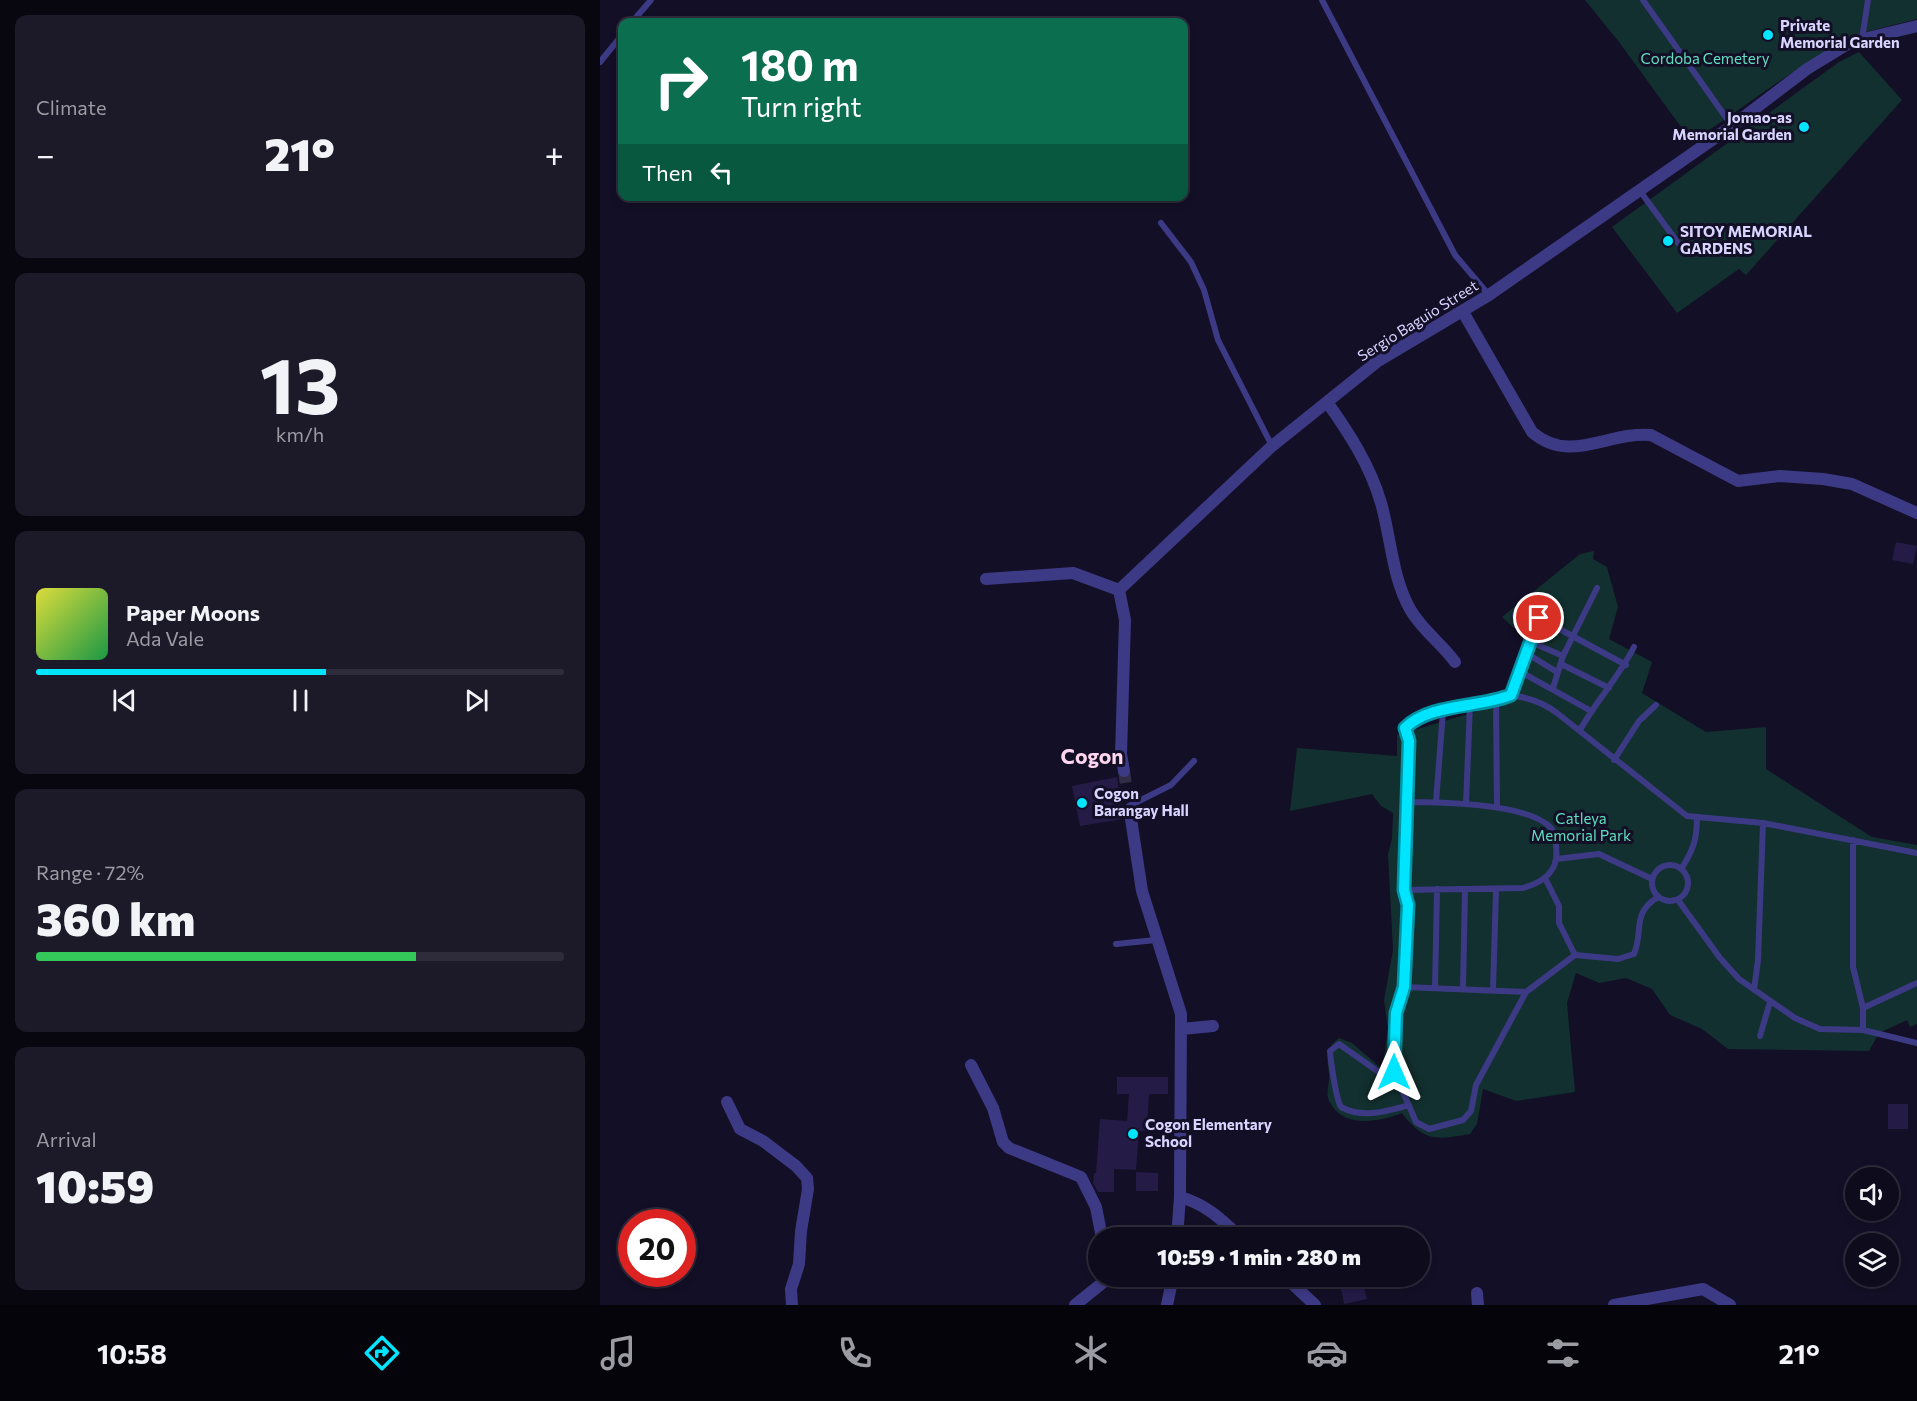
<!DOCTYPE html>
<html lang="en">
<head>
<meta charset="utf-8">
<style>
	:root { --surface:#0e0b1c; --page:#1c1929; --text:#f1f3f6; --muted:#9b9ba3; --line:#2e2b3b; --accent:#00e5ff }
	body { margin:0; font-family:Commissioner,sans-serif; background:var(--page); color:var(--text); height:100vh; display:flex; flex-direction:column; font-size:22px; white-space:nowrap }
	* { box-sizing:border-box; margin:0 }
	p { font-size:20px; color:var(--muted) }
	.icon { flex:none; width:33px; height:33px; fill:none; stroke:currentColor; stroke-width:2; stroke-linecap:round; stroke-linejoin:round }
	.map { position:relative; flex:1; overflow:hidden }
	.drawer { display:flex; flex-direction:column; gap:15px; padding:15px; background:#08060f; width:600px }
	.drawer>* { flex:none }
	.banner { position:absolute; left:18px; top:18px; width:570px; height:183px; border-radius:12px; box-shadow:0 3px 9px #0003,0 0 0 2px var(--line); background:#0b6e4f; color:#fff; overflow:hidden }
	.buttons { position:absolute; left:1245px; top:1167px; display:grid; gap:12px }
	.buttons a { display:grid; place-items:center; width:54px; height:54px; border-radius:50%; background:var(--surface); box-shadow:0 3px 9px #0003,0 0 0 2px var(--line); font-size:30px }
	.speed { position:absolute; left:18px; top:1209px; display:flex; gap:12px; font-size:30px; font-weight:700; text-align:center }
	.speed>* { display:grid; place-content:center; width:78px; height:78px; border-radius:50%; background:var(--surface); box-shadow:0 3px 9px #0003,0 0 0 2px var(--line); line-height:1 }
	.speed .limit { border:9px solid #d22; background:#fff; color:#111 }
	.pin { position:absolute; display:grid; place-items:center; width:51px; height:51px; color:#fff; margin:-26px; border:3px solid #fff; border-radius:50%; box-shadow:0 2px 6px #0007 }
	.me { position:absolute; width:66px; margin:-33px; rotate:0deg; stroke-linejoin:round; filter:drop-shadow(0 0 4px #0008) }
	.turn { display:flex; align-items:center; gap:21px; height:126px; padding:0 24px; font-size:27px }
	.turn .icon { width:78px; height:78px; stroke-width:2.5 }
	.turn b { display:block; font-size:42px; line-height:51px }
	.then { display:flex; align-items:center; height:57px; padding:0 24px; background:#0003; gap:12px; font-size:22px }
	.big { font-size:45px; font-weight:800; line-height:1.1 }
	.drawer .card { flex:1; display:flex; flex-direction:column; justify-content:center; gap:9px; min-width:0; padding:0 21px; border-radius:12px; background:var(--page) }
	.drawer .dial { align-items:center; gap:0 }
	.dial b { font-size:78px; line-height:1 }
	.song { display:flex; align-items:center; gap:18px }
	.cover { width:72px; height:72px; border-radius:9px; background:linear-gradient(135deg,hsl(60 70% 55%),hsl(140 70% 35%)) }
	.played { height:6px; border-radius:3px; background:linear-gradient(90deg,var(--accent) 55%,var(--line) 55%) }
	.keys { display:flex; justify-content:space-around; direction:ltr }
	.heat { display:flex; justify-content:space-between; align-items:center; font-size:33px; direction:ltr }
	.charge { height:9px; border-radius:4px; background:linear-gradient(90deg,#34c759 72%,var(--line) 0) }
	.trip { position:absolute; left:488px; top:1227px; width:342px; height:60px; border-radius:30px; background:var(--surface); box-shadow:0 3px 9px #0003,0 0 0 2px var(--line); font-weight:800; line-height:60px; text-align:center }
	.menu { display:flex; height:96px; justify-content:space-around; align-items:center; background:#06040b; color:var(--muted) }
	.menu .icon { width:42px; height:42px }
	.menu .active { color:var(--accent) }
	.menu b { font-size:27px; color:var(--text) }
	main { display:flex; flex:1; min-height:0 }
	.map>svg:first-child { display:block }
</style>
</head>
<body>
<main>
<section class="drawer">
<div class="card"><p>Climate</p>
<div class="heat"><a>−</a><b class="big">21°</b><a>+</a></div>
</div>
<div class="card dial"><b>13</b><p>km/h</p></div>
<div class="card">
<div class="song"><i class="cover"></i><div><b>Paper Moons</b><p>Ada Vale</p></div></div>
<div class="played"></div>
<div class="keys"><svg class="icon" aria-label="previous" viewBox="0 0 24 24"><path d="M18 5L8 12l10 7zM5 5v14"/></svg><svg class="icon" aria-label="pause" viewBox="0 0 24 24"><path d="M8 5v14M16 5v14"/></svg><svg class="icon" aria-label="next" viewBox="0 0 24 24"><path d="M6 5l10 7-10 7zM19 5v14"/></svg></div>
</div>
<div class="card"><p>Range · 72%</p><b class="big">360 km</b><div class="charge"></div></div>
<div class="card"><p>Arrival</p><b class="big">10:59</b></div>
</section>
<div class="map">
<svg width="1317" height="1305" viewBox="0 0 1317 1305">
	<rect width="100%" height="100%" fill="#130f26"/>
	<path fill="#12302f" d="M 985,0 L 1317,0 L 1317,19 L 1254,35 L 1184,78 L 1092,142 L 1019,42 Z
		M 1259,52 L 1302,100 L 1146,275 L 1139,269 L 1077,313 L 1012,227 L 1239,62 Z
		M 994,551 L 993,559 L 1007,567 L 1018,607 L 1009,639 L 1052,662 L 1042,693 L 1106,732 L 1166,727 L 1166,769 L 1272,837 L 1317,845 L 1317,1024 L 1310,1027 L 1307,1020 L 1279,1033 L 1269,1051 L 1128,1049 L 1102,1029 L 1070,1015 L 1052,989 L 1026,978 L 999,983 L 976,973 L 967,1003 L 975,1092 L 916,1101 L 883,1089 L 877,1124 L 870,1134 C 836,1140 824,1142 802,1113 C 779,1122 740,1130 728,1098 C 726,1091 730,1082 729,1075 C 727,1058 725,1048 739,1038 L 752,1043 L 782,1069 L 788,1029 L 784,1000 L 793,950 L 788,854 L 792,839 L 793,813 L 781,806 L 772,794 L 690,811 L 697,748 L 797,756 L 797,735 L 902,704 L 930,641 L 931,633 L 924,628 L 914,628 L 902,617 L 980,554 Z"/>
	<path fill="#241b47" d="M 1296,542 L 1317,546 L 1313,564 L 1292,560 Z
		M 517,777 L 523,819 L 480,826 L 472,786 Z
		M 517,1077 L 568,1077 L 568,1094 L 549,1094 L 547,1131 L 539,1131 L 536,1170 L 514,1169 L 514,1192 L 498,1192 L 493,1183 L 494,1173 L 496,1173 L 500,1119 L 527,1121 L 529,1094 L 517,1094 Z
		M 1288,1104 L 1308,1104 L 1308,1129 L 1288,1129 Z
		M 536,1172 L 558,1173 L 558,1191 L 536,1191 Z
		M 762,1278 L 767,1299 L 744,1304 L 740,1283 Z"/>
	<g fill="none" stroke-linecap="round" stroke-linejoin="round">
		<path stroke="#312d47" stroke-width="12" stroke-dasharray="12 6" stroke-linecap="butt" d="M 524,771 L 531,819"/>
		<path stroke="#3d3a85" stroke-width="6" d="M 722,0 L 855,255 L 889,295
			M 1043,0 L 1132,126
			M 32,22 L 51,0
			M 1262,39 L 1268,0
			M 0,62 L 22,35
			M 1040,191 L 1078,243
			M 561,223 L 591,262 L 604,290 L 618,340 L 672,446
			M 915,615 L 939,618 L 1026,665
			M 931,642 L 963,656
			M 926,653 L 957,672
			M 961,664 L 1009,688
			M 919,671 L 991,711
			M 953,688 L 963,656 L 997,588
			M 911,695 L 939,618
			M 896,702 L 897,807
			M 980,730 C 996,701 1019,677 1034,647
			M 1014,760 L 1039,721 L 1056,705
			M 836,802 L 843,711
			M 866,804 L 870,704
			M 529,806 L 571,785 L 594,761
			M 1253,840 L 1253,967 L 1263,1008 L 1263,1030
			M 956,859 L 999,854 L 1052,879
			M1052 883a18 18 0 1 1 36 0a18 18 0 1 1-36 0Z
			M 1081,869 C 1093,851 1097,839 1097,818
			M 945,878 L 959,906 L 959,923 L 975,955
			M 804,890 L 923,888 C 937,884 953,877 956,859 C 957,852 956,833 951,828 C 928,803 838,802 805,802
			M 1058,897 C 1031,914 1044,930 1034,954 L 1018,959 L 975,955 L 926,992 L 876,1085 L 871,1111 L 863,1120 L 829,1129 L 816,1122 L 793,1069 L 797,1004 L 804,987 L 808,905 L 804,890 L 809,741 L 805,728 C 829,705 868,710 897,701 C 903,699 908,695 915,696 C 930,698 945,704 957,713 L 1087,816 L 1163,823 L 1317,853
			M 1078,900 L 1120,958 L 1139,979 L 1195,1018 L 1220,1029 L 1263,1030 L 1317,1043
			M 516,944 L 556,940
			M 804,987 L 926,992
			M 835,988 L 837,889
			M 863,988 L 865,890
			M 893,989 L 896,891
			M 1154,990 L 1158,960 L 1163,823
			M 1263,1008 L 1317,983
			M 1160,1036 L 1170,1002
			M 794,1073 L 785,1075 L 780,1073 L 739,1044 L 730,1051 C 731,1063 736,1099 741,1107 C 763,1119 787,1111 809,1105"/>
		<path stroke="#3d3a85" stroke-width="12" d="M 863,312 L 932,432 C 970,465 1008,431 1051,435 L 1138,481 L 1180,476 L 1223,479 L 1252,484 L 1317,513
			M 727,402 C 749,433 770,465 781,503 C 791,538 792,577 810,609 C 821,629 842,644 855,662
			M 386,579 L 473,573 L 519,590
			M 519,590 L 672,446 L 778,361 L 889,295 L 1132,126 L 1207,69 L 1251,42 L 1317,26
			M 519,590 L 525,620 L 521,754 L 524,771
			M 531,819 L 542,891 L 581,1014 L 580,1197 L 577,1238
			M 581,1029 L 613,1026
			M 371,1065 L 393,1108 L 403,1142 L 409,1148 L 481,1177 L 496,1207 L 502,1238
			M 127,1102 L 140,1129 L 163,1141 L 196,1166 L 207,1178 L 208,1189 L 201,1231 L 199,1264 L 191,1289 L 192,1305
			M 580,1197 C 606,1204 622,1220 641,1238
			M 684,1276 L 715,1305
			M 877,1293 L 878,1305
			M 475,1305 L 511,1276
			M 567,1305 L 573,1276
			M 1014,1305 L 1103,1289 L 1130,1305"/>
	</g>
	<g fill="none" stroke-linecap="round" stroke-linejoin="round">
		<defs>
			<path id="route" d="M 794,1072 L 796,1013 L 804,987 L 808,905 L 804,890 L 809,741 L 805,728 C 830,703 880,708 911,695 L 939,618"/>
		</defs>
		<use href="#route" stroke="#0095a6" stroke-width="15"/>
		<use href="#route" stroke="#00e5ff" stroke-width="10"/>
	</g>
	<g fill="#00e5ff" stroke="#130f26" stroke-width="2">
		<circle cx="1168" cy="35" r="6"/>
		<circle cx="1204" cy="127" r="6"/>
		<circle cx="1068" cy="241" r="6"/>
		<circle cx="482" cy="803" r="6"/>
		<circle cx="533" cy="1134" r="6"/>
	</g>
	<g text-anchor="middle" stroke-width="6" stroke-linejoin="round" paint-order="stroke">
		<g font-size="15" font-weight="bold" fill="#d9d4ff" stroke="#130f26" text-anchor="start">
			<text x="1180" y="31">Private<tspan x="1180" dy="17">Memorial Garden</tspan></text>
			<text x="1192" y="123" text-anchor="end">Jomao-as<tspan x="1192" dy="17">Memorial Garden</tspan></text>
			<text x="1080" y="237">SITOY MEMORIAL<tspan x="1080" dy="17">GARDENS</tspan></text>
			<text x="494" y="799">Cogon<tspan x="494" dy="17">Barangay Hall</tspan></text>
			<text x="545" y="1130">Cogon Elementary<tspan x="545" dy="17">School</tspan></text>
		</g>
		<g font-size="15" fill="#5fe0c0" stroke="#130f26">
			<text x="1105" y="64">Cordoba Cemetery</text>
			<text x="981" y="824">Catleya<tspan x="981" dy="17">Memorial Park</tspan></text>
		</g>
		<g font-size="15" fill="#d9d4ff" stroke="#130f26">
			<text transform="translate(818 321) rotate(-32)" y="5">Sergio Baguio Street</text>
		</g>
		<g font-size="21" font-weight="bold" fill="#ffd6f0" stroke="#130f26">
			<text x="492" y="764">Cogon</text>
		</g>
	</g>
</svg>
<div class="buttons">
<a><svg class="icon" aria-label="sound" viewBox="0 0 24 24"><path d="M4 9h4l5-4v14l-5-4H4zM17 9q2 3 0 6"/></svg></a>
<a><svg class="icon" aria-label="layers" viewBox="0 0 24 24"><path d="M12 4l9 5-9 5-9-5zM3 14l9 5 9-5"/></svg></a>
</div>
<div class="speed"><div class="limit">20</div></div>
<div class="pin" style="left:939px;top:618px;background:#d93025"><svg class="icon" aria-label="arrive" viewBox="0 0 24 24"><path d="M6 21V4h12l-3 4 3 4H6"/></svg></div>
<svg class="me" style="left:794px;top:1072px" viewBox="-20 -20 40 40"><path d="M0-17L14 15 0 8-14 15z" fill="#00e5ff" stroke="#fff" stroke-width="4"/></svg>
<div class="trip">10:59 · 1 min · 280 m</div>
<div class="banner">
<div class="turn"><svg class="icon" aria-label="right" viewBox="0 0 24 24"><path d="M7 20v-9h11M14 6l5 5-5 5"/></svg><div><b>180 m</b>Turn right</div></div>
<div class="then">Then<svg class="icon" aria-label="left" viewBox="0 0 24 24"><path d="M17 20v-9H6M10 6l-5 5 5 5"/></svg></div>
</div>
</div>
</main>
<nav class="menu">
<b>10:58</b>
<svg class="icon active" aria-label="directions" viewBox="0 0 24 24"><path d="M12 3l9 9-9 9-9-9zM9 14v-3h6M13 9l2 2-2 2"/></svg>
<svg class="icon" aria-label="music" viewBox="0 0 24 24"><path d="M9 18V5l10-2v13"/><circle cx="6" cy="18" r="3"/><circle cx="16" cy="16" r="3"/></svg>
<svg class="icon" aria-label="phone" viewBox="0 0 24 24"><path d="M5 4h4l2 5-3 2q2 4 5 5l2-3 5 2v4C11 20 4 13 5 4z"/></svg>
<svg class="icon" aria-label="climate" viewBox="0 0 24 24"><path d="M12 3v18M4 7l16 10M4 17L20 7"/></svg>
<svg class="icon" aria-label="car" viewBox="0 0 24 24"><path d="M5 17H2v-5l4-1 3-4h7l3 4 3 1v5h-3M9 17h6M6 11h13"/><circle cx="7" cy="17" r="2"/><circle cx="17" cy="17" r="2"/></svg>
<svg class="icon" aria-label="filters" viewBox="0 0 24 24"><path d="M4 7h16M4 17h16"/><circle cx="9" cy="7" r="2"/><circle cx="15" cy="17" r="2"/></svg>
<b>21°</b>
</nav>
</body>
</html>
